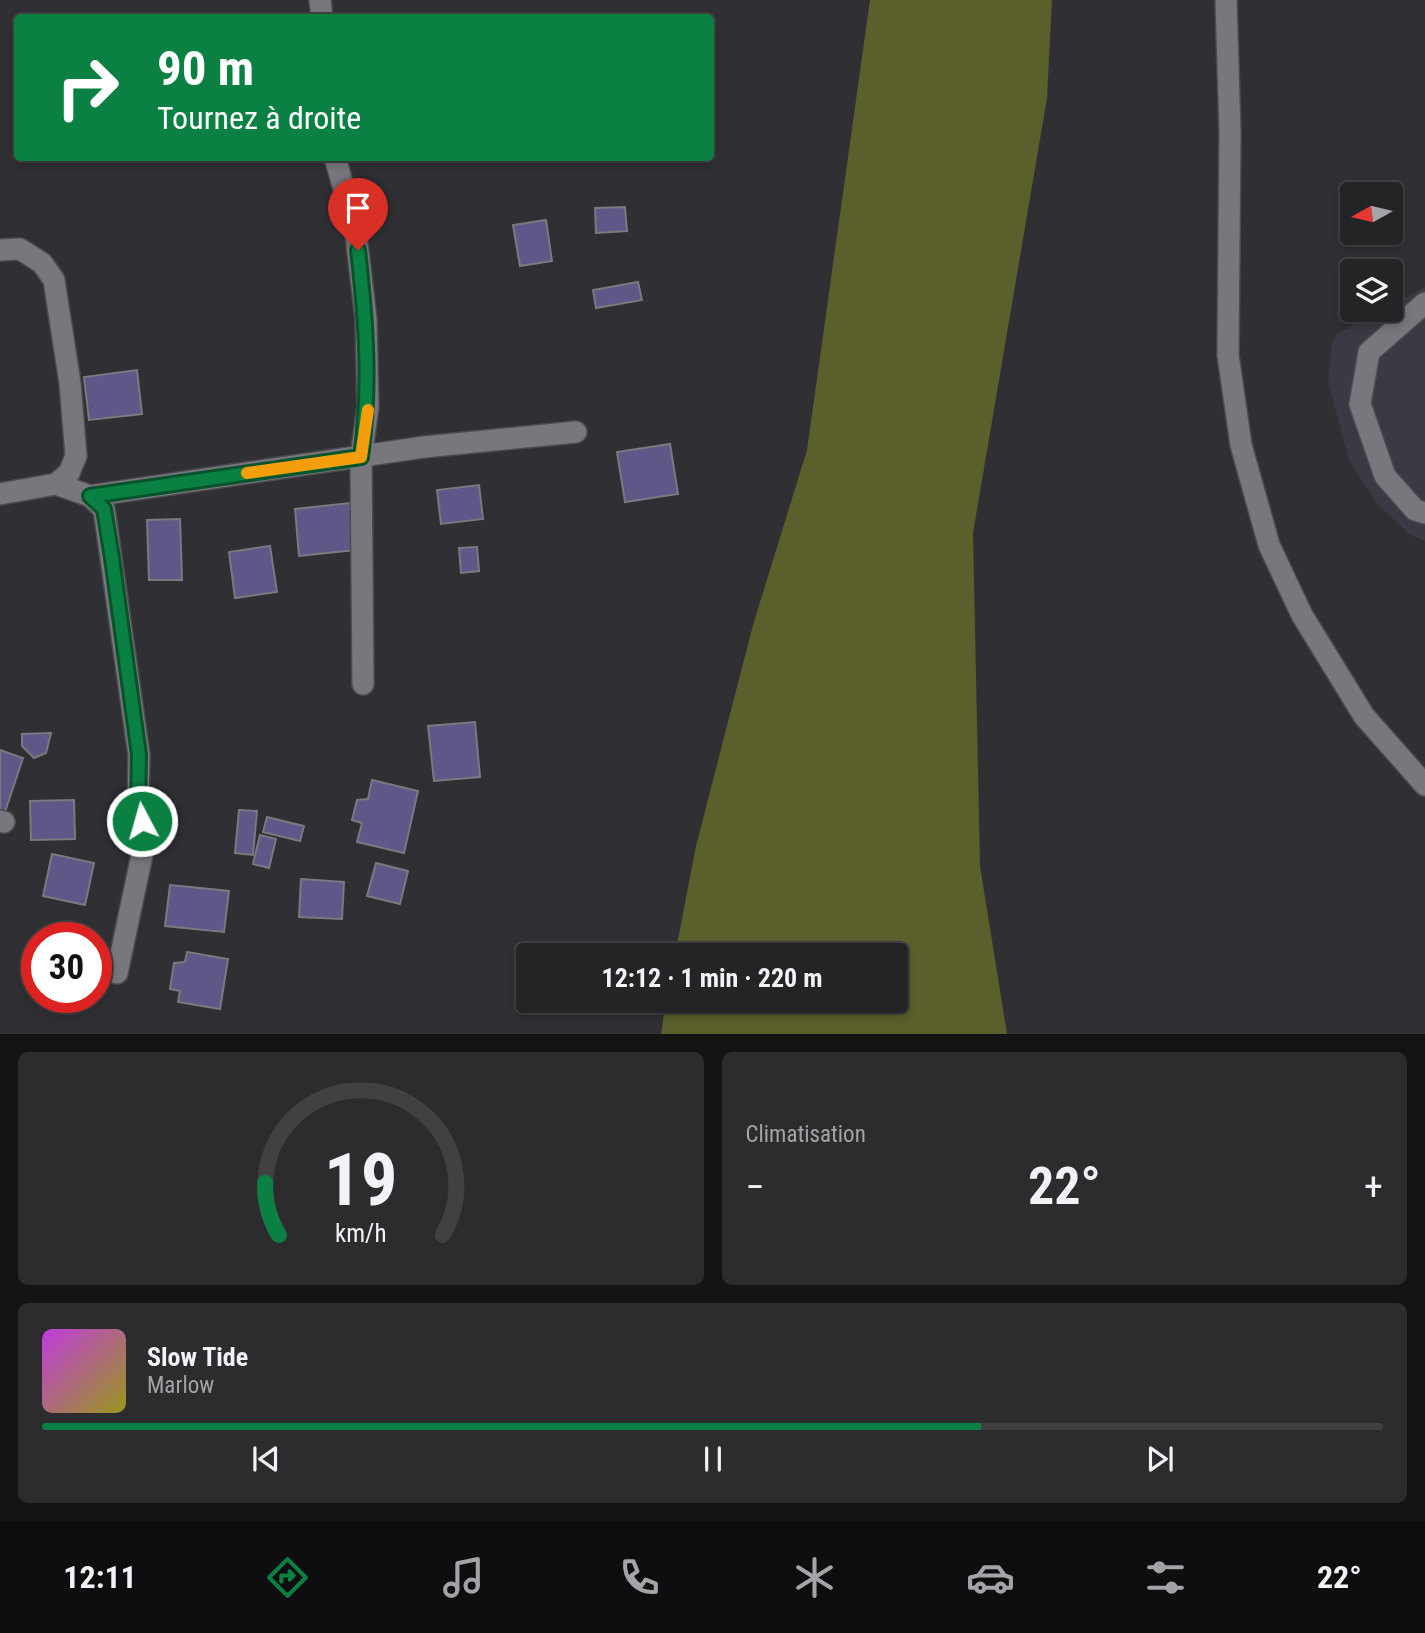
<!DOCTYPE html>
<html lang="fr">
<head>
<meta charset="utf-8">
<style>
	:root { --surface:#242427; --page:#2c2c2f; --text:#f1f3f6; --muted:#a3a4a7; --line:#414144; --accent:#0b8043 }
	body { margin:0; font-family:"Roboto Condensed",sans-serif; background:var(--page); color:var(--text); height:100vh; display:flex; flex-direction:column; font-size:26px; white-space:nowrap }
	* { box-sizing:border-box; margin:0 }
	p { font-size:23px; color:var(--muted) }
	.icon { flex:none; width:38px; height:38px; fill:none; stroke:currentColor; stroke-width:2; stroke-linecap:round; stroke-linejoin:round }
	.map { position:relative; height:1034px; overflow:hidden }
	.details { display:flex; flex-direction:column; gap:18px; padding:18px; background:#141415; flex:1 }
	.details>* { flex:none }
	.hud { position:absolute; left:14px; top:14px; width:700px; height:147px; border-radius:7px; box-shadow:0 4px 10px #0003,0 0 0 2px var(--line); background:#0b8043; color:#fff; overflow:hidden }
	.needle { width:46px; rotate:262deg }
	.tools { position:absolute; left:1340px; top:182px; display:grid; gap:14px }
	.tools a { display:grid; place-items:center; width:63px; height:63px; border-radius:7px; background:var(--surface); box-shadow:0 4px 10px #0003,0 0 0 2px var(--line); font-size:35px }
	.speed { position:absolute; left:21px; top:922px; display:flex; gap:14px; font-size:35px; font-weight:700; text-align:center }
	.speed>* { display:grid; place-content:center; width:91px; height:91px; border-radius:50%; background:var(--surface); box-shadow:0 4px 10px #0003,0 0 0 2px var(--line); line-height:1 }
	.speed .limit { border:10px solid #d22; background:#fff; color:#111 }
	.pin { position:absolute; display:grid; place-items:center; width:60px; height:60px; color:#fff; margin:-72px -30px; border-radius:50% 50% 50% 0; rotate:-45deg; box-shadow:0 0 7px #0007 }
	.pin .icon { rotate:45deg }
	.me { position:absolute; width:77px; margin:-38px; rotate:354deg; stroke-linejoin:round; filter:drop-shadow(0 0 5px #0008) }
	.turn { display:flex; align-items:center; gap:24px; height:147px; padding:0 28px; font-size:32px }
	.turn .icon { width:91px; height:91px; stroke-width:2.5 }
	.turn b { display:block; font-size:49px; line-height:60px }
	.big { font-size:52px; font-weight:700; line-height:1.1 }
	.details .tile { flex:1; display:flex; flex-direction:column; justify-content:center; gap:10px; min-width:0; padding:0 24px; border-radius:10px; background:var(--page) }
	.details .dial { align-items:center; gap:0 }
	.dial svg { height:182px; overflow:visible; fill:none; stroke:var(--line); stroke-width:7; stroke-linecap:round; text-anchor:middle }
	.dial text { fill:var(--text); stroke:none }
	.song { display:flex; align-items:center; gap:21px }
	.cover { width:84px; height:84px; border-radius:10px; background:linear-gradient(135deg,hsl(290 70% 55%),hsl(60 70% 35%)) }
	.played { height:7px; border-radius:4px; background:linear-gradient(90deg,var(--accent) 70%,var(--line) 70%) }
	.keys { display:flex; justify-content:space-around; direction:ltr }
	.heat { display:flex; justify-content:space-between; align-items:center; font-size:38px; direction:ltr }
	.details .tiles { flex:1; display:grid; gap:18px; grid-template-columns:1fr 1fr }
	.tile:last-child { grid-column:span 2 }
	.trip { position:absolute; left:516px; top:943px; width:392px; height:70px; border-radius:7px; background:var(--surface); box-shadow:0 4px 10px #0003,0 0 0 2px var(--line); font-weight:700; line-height:70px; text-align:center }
	.menu { display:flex; height:112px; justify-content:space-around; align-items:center; background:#0e0e10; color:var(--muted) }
	.menu .icon { width:49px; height:49px }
	.menu .on { color:var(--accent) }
	.menu b { font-size:32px; color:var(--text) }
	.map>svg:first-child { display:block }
</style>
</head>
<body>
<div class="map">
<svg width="1425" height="1035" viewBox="0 0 1425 1035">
	<rect width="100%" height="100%" fill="#303034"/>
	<path fill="#3a3a44" d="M 1425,287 L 1425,541 L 1410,535 L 1376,502 L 1349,460 L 1328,382 L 1332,343 L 1338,333 L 1383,310 L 1391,310 L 1391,305 Z"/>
	<path fill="#5b5f2c" d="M 870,0 L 1052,0 L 1047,98 L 973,533 L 980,866 L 1007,1034 L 661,1034 L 666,1001 L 896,1001 L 896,956 L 675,955 L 696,846 L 753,625 L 807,450 Z"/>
	<path fill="#5d5888" stroke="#79797f" stroke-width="2" d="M 625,207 L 627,231 L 596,233 L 595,208 Z
		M 546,220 L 552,261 L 520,266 L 513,225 Z
		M 638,282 L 642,300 L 596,308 L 593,290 Z
		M 137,370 L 142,414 L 89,420 L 84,377 Z
		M 670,444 L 678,494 L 625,502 L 617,452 Z
		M 479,485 L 483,519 L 441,524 L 437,490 Z
		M 350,503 L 355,550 L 299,556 L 295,509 Z
		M 180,519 L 182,580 L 149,580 L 147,520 Z
		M 270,546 L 277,592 L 235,598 L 229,552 Z
		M 477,547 L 479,571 L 461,573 L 459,548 Z
		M 475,722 L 480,777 L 434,781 L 428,726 Z
		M 51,733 L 46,753 L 34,758 L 22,746 L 22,734 Z
		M 0,750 L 23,758 L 5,812 L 0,810 Z
		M 372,780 L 418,791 L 404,853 L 357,842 L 362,823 L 352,820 L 357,800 L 368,799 Z
		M 74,800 L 75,839 L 31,840 L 30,801 Z
		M 239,810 L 257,811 L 253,855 L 235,853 Z
		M 267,817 L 304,826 L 300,841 L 263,832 Z
		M 260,835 L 276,839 L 269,868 L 253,864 Z
		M 52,854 L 94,863 L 85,905 L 43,896 Z
		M 376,863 L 408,871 L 400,904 L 367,896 Z
		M 301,879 L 344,882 L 342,919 L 299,917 Z
		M 170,885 L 229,891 L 224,932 L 165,926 Z
		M 187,952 L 228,959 L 220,1009 L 178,1002 L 180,991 L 170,989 L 174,963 L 185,962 Z"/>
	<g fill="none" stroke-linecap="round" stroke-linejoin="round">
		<defs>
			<path id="street" d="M 320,0 L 322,18
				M 1226,0 L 1230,132 L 1228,355 L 1241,445 L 1269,545 L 1302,615 L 1364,716 L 1425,785
				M 335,158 L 355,227 L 366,319 L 368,407 L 361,457 L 363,684
				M 0,250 L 20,249 L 42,263 L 54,280 L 70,383 L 76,456 L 69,473 L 56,484 L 0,494
				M 1425,303 L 1369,352 L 1360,404 L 1385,476 L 1415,510 L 1425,513
				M 56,484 L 90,496 L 104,509 L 139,755 L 138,807 L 146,836 L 117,973
				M 90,496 L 424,447 L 576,432
				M 0,821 L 4,822"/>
		</defs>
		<use href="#street" stroke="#4b4b4f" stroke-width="24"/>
		<use href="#street" stroke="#78777d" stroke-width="21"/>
	</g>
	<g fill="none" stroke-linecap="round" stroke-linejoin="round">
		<defs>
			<path id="route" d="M 142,821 L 138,807 L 139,755 L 112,558 L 104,509 L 90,496 L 361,457 C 371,387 366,320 358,250"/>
		</defs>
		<use href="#route" stroke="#07532c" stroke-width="18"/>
		<use href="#route" stroke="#0b8043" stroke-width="12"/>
		<path stroke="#f59e0b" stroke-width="12" d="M 247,473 L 361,457 L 368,410"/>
	</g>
</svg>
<div class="tools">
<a><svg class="needle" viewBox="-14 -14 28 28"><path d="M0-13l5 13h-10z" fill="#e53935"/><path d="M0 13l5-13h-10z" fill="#a3a4a7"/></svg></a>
<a><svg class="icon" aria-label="layers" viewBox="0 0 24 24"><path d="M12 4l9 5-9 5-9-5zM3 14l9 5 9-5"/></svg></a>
</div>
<div class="speed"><div class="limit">30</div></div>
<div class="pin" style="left:358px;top:250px;background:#d93025"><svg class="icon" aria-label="arrive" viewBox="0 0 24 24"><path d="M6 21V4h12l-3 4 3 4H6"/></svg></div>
<svg class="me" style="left:142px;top:821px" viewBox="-20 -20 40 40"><circle r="17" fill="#0b8043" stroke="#fff" stroke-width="3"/><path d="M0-11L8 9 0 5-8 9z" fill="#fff"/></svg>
<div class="trip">12:12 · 1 min · 220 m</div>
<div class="hud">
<div class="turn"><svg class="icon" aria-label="right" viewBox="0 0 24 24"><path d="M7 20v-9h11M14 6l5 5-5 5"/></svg><div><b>90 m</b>Tournez à droite</div></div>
</div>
</div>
<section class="details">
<div class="tiles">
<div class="tile dial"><svg viewBox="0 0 100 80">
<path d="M14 69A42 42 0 1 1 86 69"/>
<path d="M14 69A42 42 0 0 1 8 46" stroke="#0b8043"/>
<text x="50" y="56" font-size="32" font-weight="700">19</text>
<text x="50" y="72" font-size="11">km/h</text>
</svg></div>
<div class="tile"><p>Climatisation</p>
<div class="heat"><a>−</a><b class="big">22°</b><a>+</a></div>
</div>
<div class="tile">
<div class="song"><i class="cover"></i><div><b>Slow Tide</b><p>Marlow</p></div></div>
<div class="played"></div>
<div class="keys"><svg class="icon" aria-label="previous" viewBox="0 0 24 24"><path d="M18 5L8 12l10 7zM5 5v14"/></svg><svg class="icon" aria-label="pause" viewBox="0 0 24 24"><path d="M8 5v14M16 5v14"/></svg><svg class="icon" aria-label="next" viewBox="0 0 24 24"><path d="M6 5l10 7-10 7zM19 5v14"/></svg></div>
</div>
</div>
</section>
<nav class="menu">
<b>12:11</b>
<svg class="icon on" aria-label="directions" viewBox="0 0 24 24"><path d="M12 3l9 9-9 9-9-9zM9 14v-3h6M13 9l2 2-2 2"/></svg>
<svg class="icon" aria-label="music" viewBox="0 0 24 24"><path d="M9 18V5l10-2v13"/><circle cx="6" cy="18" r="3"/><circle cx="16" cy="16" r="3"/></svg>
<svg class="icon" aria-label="phone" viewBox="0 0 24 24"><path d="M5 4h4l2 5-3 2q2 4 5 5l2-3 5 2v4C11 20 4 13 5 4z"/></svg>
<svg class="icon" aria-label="climate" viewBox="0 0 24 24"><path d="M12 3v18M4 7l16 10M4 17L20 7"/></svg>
<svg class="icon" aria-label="car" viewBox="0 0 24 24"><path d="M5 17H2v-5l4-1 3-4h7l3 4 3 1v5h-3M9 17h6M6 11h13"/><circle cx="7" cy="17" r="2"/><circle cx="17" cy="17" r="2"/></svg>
<svg class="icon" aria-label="filters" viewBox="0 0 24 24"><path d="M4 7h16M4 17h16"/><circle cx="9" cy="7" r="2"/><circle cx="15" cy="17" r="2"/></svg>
<b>22°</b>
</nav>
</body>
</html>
